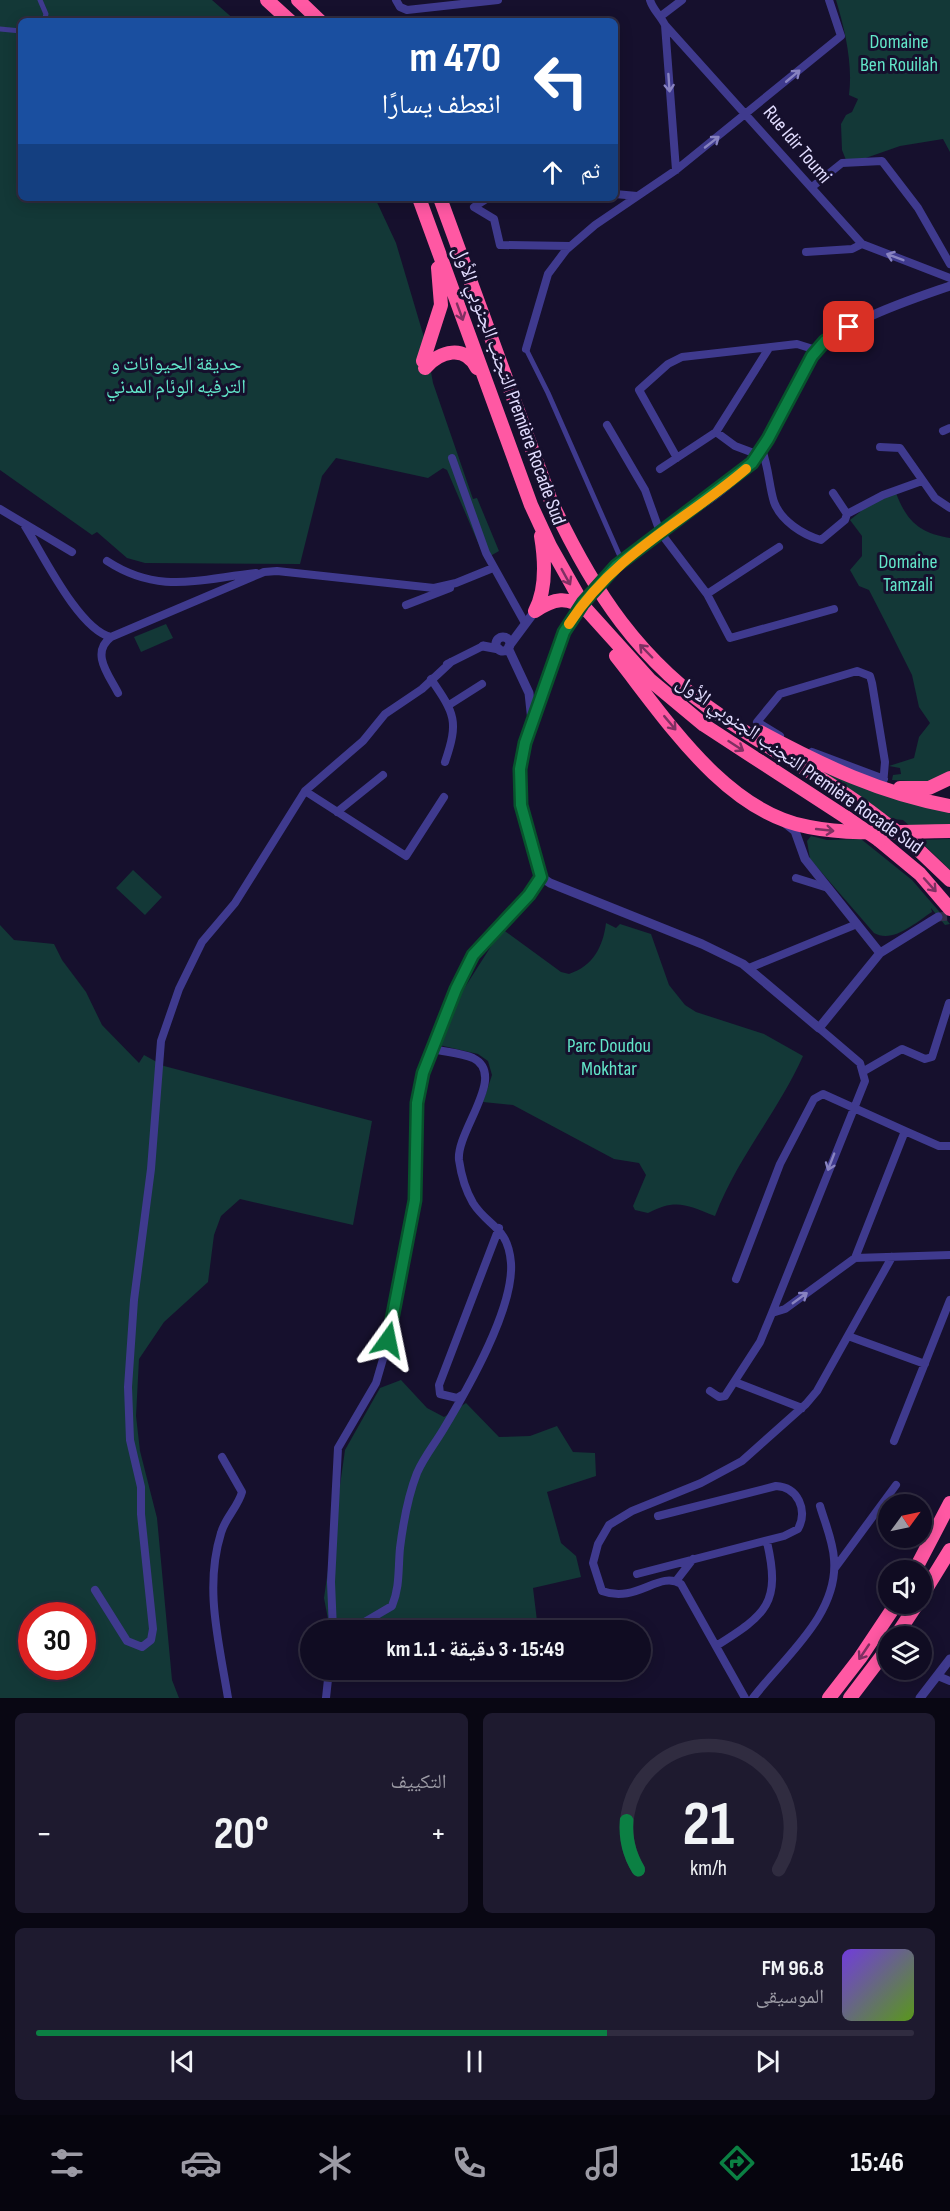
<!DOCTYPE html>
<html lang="ar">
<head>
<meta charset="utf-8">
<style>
	:root { --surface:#100c22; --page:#1e1a2f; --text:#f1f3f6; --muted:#9c9ba5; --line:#302c40; --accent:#0b8043 }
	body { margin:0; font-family:"Sofia Sans Condensed","Noto Naskh Arabic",sans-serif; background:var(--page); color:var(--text); direction:rtl; height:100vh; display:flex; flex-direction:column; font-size:22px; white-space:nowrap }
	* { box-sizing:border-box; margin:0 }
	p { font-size:20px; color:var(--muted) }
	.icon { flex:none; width:33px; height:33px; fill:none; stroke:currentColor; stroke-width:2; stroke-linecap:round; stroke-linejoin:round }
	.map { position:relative; height:1698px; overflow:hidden; direction:ltr }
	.sheet { display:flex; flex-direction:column; gap:15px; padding:15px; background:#090713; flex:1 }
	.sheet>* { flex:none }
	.top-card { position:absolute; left:18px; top:18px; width:600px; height:183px; border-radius:9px; box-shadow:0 3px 15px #0003,0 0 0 2px var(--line); direction:rtl; background:#1a4fa0; color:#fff; overflow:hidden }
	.needle { width:39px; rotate:57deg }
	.tools { position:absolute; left:878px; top:1494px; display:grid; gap:12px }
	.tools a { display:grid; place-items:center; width:54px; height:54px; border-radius:50%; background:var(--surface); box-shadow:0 3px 15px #0003,0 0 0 2px var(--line); font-size:30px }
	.speed { position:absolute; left:18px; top:1602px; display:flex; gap:12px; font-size:30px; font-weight:700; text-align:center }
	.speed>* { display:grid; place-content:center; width:78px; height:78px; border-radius:50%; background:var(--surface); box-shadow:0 3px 15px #0003,0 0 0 2px var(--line); line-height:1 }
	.speed .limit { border:9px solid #d22; background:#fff; color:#111 }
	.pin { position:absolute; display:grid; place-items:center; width:51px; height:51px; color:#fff; margin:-26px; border-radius:12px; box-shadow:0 3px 9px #0006 }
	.me { position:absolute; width:66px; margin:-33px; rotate:12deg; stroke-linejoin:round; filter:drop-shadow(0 0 4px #0008) }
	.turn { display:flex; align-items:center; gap:21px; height:126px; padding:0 18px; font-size:27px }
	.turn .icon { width:78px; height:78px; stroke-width:2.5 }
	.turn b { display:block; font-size:42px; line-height:51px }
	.then { display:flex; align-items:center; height:57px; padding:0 18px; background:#0003; gap:12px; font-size:22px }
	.big { font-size:45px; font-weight:700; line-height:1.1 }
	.sheet .tile { flex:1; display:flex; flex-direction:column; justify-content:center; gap:9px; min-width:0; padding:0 21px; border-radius:9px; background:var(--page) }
	.sheet .dial { align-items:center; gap:0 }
	.dial svg { height:156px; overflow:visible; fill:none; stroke:var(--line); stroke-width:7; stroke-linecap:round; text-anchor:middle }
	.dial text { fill:var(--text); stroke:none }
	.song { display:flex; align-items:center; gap:18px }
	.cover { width:72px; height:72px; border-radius:9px; background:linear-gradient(135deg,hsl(260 70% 55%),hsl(90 70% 35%)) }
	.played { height:6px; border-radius:3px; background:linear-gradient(90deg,var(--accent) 65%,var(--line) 65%) }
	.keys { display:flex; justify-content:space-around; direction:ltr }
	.heat { display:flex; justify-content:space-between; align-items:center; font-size:33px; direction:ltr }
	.sheet .tiles { flex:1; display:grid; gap:15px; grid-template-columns:1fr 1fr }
	.tile:last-child { grid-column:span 2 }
	.trip { position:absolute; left:300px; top:1620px; width:351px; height:60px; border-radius:30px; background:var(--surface); box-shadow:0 3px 15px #0003,0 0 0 2px var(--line); font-weight:700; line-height:60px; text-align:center; direction:rtl }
	.tab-bar { display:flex; height:96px; justify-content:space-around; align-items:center; background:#06050e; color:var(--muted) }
	.tab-bar .icon { width:42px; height:42px }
	.tab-bar .on { color:var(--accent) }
	.tab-bar b { font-size:27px; color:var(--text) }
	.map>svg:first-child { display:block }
</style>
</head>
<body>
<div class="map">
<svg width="950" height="1698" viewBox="0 0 950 1698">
	<rect width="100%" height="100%" fill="#16102d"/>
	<path fill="#133837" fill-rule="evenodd" d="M 0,0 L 212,0 L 236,21 L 21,21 L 21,198 L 375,198 L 396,243 L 426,344 L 433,383 L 473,499 L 477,498 L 499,551 L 485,559 L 447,470 L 443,468 L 428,478 L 336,458 L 322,476 L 300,564 L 145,563 L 127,558 L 97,532 L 92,535 L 0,470 Z
		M 836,0 L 950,0 L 950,152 L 943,139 L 900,146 L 860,160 L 846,160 L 842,150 L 841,124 L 846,115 L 852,112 L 858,99 L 849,95 C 853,64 845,30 836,0 Z
		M 896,493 C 907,522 920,533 950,538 L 950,771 L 928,782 L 892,780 L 893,775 L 901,774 L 900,768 L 889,766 L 914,758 L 919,737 L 930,723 L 919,707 L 912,675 L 890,631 L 869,590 L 859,586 L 850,570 L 862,556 L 862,536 L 850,520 L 860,512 L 866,501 Z
		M 166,624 L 173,638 L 141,652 L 134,637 Z
		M 803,761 L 866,789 L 950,812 L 950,827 L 911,827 L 903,820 L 892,819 Z
		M 811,836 L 827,840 L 861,839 L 912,880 L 950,924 L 945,925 L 931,908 L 932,912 C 916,922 893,944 874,933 L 810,859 L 807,841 Z
		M 950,839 L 950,870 L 919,840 Z
		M 133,870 L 162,897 L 145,915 L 116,888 Z
		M 606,923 L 616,928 L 620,924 L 651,934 L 669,985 L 685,1005 L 696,1012 L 764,1034 L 803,1056 C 778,1112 737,1158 715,1216 C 687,1205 676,1198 648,1213 L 635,1210 L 633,1206 L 646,1175 L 639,1163 L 614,1159 L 513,1105 L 483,1102 L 492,1075 L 488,1061 L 478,1054 L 439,1045 L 460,995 L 502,929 L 561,972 L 569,974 C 593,966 603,947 606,923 Z
		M 0,925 L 14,940 L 54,944 L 62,960 L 86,992 L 102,1025 L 139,1063 L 144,1055 L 164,1066 L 372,1121 L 353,1225 L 240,1199 L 221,1216 L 214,1235 L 208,1282 L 164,1322 L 139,1359 L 136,1416 L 140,1451 L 157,1518 L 172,1680 L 179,1698 L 0,1698 ZM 32,1616 L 82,1616 L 82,1666 L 32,1666 Z
		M 401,1380 L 427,1408 L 444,1417 L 466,1403 L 499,1437 L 530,1436 L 557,1426 L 573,1452 L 595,1453 L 596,1476 L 547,1492 L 561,1543 L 576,1556 L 581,1577 L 533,1588 L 537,1621 L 503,1630 L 330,1630 L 324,1598 L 345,1450 L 380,1388 Z"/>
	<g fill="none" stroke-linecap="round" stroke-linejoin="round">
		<path stroke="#352f4c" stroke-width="9" stroke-dasharray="9 4.5" stroke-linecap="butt" d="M 938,917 L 950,916"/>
		<path stroke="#3f3a8e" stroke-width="5" d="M 40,0 L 46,14 L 44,21
			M 0,29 L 21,31
			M 526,349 L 548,393 L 622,561"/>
		<path stroke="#3f3a8e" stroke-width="8" d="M 396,0 L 400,7 L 407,10 L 498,0
			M 650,0 C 653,10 660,15 665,25 L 862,244 L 950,278
			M 661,16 L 682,0
			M 665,25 L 676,170
			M 812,187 L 842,163 L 882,161 L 918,208 L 950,264
			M 615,194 L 637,196
			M 488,198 L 474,207 L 494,219 L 500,245 L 570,246
			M 806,252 L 852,249 L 862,244
			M 526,349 L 548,274 L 566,250 L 595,225 L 676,170 L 841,36 L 829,0
			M 607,425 L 645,490 L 660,532 L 707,594 L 730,638 L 834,609
			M 943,431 L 950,428
			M 716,432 L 735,446 L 759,455
			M 880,447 L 900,448 L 935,498 L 950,508
			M 762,450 C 769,469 769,486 774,502 C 781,521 803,535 821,540 L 845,520 L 847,514 L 833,493
			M 452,458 L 486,553 L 525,623
			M 677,458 L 639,390 L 668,364 L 682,357 L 797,344 L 816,350
			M 660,469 L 716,432 L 769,348
			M 0,509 L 72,552
			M 847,514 L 883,495 L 922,481
			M 25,526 C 42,553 79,630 111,637 L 264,572 L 277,571 L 434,588 L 456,583 L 493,568
			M 107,561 C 159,595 199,579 256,573
			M 707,594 L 779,547
			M 406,605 L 450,588
			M 111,637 C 90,653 109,675 118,693
			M 447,664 L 483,646
			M 431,679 C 455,714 459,721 445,762
			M 449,705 L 482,684
			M 780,736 L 757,722 L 780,694 L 857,671 L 870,676 L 872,683 L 885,762 L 883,785
			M 812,752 L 884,779
			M 305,791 L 406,856 L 444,797
			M 337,812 L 383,775
			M 796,878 L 828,888
			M 749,968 L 857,924
			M 819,1028 L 860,1063 L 865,1081 L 772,1313 L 785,1309 L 855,1258 L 950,1255
			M 864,1071 L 902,1049 L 925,1059 L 932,1057 L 949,1003
			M 905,1131 L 939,1146 L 950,1146
			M 736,1279 L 780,1164 L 814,1099 L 823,1094 L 905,1131 L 855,1258
			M 848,1336 L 925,1364
			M 735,1382 L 802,1408
			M 710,1391 L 719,1397 L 725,1396 L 760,1342 L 772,1313
			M 462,1395 L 457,1398 L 440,1394 L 439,1385 L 499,1228
			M 894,1441 L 950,1300
			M 222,1457 L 242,1492 C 238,1507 225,1518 221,1533 C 204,1588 219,1642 228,1698
			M 835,1568 L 896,1485
			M 637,1574 L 784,1536 L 798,1529 C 808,1510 798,1487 776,1486 L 658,1516
			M 676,1581 L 693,1559
			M 95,1590 L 127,1641 L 142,1647 L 151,1640 L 153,1629 L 141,1514 L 141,1487 L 130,1440 L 128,1387 L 134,1300 L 151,1169 L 161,1041 L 179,989 L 202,942 L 235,903 L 305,791 L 363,741 L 385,714 L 422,689 L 451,662
			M 333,1630 L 331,1582 L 338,1448 L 376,1383 L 383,1359 L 415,1200 L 417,1103 L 433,1049
			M 351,1630 L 392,1606 C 400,1587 398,1569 400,1548 C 403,1524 408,1496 417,1473 C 424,1457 434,1445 443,1430 C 467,1390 514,1309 511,1263 C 508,1226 488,1227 473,1203 C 466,1191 461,1174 459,1160 C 456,1131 508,1075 473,1058 C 461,1053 445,1052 433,1049 L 456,989 L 473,955 L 529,895 L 541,877
			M 716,1646 C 767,1614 781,1603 767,1542
			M 938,1676 L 950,1681
			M 326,1698 L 329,1670
			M 745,1698 L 681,1584 C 659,1570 637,1604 602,1591 L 593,1563 L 598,1544 L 609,1525 L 632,1511 L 701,1483 L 742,1461 L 806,1404 L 817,1391 L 892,1257
			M 753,1698 C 783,1658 839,1615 834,1559 C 833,1541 825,1523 820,1506"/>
		<path stroke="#3f3a8e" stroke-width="9" d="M 616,566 C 659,528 715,503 754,461 C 779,434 790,393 808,362 C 830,325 910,300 950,286
			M 569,625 L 559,644 L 525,743 L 520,769 L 521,805 L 541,877 L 550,883 L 702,944 L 743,964 L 819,1028 L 880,953 L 938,917
			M496 644a7 7 0 1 1 14 0a7 7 0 1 1-14 0Z
			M 483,646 L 499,649
			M 509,646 L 535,611
			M 508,648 L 529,693 L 532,721
			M 785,823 L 795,831 L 805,859 L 880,953
			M 920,1698 L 950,1659"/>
		<path stroke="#ff58a3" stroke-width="14" d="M 267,0 L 290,21
			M 298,0 L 320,21
			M 419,198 L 531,505 L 550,546 L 585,608 L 650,680 L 704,725 L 847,818
			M 440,198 L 551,501 C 593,591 639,662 724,718 C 775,753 831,781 880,819
			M 423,361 L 441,305 L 438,268
			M 425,368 C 440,351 465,344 477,368
			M 535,611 C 554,598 567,596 586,609
			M 535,611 C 547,589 545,560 541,536
			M 616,656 C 666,719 725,812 809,827 C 855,836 904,831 950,831
			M 760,732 C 821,765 882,794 950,806
			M 900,788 L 929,788 L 950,778
			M 879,840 L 920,874 L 950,909
			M 908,840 L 950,880
			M 915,1570 L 950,1503
			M 921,1597 L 950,1550
			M 896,1636 L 917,1604
			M 829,1698 L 860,1658 L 896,1604
			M 850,1698 L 888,1648"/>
		<path stroke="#3f3a8e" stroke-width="9" d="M 569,625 L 590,595 L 616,566"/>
		<path stroke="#ff58a3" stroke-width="14" d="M 847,818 L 879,840
			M 880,819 L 908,840"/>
	</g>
	<defs><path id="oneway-shaft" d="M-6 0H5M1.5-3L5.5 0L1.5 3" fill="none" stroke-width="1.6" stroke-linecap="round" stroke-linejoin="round" transform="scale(1.5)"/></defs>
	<g stroke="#8883c1">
		<use href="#oneway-shaft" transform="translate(793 76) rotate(-40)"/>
		<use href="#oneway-shaft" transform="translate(669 83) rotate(86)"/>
		<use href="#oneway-shaft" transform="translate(712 142) rotate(-38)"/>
		<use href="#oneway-shaft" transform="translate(895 257) rotate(-159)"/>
		<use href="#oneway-shaft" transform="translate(831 1162) rotate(111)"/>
		<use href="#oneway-shaft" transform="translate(800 1298) rotate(-36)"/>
	</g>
	<g stroke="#7f3062">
		<use href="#oneway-shaft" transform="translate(460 312) rotate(70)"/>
		<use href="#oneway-shaft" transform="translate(566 577) rotate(61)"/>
		<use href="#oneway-shaft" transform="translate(646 651) rotate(-134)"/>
		<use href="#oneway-shaft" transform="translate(670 723) rotate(50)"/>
		<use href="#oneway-shaft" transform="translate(736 746) rotate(33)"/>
		<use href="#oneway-shaft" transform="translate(825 830) rotate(6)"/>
		<use href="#oneway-shaft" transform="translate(930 885) rotate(48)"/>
		<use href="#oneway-shaft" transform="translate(864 1652) rotate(124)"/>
	</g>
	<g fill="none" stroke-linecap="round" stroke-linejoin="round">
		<defs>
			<path id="route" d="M 388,1340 L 415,1200 L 417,1103 L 423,1073 L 456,989 L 473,955 L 529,895 L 541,877 L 521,805 L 520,769 L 525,743 L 564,632 L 583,603 L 616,566 L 752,463 L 768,439 L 812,356 L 825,341 L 849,327"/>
		</defs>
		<use href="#route" stroke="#07532c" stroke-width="15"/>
		<use href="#route" stroke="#0b8043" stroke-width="10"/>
		<path stroke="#f59e0b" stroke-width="10" d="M 569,624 C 615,553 684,522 746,469"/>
	</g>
	<g text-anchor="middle" stroke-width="6" stroke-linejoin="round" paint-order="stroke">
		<g font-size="20" fill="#62e6c9" stroke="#16102d">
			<text x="899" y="48">Domaine<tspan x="899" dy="23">Ben Rouilah</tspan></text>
			<text x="176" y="370">حديقة الحيوانات و<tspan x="176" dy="23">الترفيه الوئام المدني</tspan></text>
			<text x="908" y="568">Domaine<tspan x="908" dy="23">Tamzali</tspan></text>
			<text x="609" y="1052">Parc Doudou<tspan x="609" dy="23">Mokhtar</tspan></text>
		</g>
		<g font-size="20" fill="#e2ddff" stroke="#16102d">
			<text transform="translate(798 144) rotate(50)" y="7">Rue Idir Toumi</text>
			<text transform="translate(510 385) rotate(70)" y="7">التجنب الجنوبي الأول Première Rocade Sud</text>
			<text transform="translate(800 764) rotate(35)" y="7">التجنب الجنوبي الأول Première Rocade Sud</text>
		</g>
	</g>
</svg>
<div class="tools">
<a><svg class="needle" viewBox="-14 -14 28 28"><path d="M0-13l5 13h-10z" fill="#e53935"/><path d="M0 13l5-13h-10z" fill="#9c9ba5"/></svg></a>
<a><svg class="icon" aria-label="sound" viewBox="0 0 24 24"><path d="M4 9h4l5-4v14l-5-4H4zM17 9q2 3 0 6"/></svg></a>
<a><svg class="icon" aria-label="layers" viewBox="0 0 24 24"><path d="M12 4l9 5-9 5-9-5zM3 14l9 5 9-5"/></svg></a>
</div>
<div class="speed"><div class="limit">30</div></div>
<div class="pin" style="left:849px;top:327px;background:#d93025"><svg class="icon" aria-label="arrive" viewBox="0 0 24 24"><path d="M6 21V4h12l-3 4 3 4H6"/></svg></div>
<svg class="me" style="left:388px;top:1340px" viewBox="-20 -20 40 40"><path d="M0-17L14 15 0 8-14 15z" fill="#0b8043" stroke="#fff" stroke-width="4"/></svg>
<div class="trip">15:49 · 3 دقيقة · 1.1 km</div>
<div class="top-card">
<div class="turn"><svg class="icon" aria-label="left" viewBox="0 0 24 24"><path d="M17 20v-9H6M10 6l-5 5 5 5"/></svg><div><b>470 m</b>انعطف يسارًا</div></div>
<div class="then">ثم<svg class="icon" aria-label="ahead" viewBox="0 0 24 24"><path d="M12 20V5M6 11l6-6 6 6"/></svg></div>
</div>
</div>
<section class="sheet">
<div class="tiles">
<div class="tile dial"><svg viewBox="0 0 100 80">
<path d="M14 69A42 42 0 1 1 86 69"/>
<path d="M14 69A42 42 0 0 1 8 44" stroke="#0b8043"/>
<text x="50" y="56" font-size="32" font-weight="700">21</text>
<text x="50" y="72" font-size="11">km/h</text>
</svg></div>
<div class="tile"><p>التكييف</p>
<div class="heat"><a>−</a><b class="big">20°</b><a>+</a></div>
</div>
<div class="tile">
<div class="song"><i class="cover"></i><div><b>96.8 FM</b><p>الموسيقى</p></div></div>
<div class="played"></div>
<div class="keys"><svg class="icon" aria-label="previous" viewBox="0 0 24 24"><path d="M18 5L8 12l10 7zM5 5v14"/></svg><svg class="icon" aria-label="pause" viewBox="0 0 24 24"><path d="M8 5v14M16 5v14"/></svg><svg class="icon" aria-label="next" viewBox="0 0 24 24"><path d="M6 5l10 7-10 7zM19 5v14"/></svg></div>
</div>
</div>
</section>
<nav class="tab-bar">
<b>15:46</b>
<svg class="icon on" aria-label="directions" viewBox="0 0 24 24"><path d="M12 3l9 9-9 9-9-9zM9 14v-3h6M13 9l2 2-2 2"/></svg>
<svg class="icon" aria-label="music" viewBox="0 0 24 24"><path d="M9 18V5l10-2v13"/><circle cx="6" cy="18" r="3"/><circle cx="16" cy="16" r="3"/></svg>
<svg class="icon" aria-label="phone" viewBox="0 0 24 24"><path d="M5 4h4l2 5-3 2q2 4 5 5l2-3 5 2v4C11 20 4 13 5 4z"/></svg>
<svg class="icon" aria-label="climate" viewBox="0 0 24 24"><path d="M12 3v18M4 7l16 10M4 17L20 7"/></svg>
<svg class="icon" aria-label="car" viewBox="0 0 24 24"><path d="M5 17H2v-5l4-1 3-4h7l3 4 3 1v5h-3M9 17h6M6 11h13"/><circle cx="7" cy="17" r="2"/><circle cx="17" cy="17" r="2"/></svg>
<svg class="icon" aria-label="filters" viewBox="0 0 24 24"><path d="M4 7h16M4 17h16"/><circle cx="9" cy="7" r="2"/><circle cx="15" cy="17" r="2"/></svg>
</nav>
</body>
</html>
